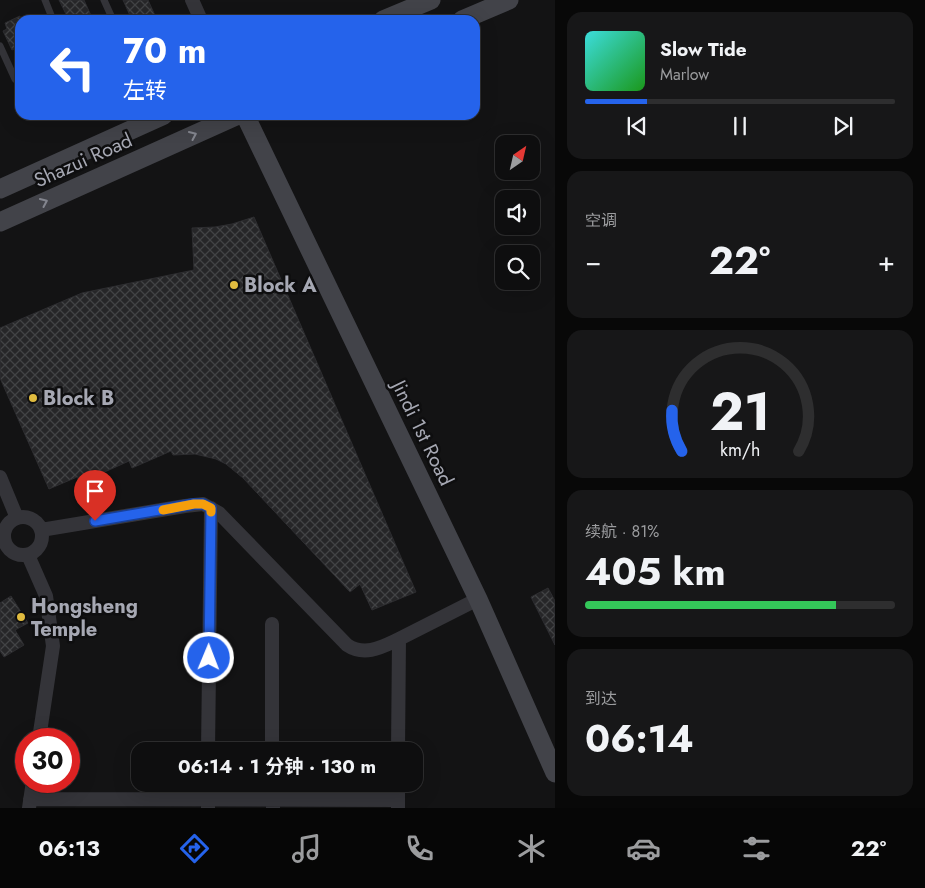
<!DOCTYPE html>
<html lang="zh">
<head>
<meta charset="utf-8">
<style>
	:root { --surface:#0e0e0f; --page:#171718; --text:#f1f3f6; --muted:#9b9c9e; --line:#2e2e2f; --accent:#2563eb }
	body { margin:0; font-family:Jost,"Noto Sans SC",sans-serif; background:var(--page); color:var(--text); height:100vh; display:flex; flex-direction:column; font-size:19px; white-space:nowrap }
	* { box-sizing:border-box; margin:0 }
	p { font-size:16px; color:var(--muted) }
	.icon { flex:none; width:28px; height:28px; fill:none; stroke:currentColor; stroke-width:2; stroke-linecap:round; stroke-linejoin:round }
	.map { position:relative; flex:1; overflow:hidden }
	.details { display:flex; flex-direction:column; gap:12px; padding:12px; background:#080808; width:370px }
	.details>* { flex:none }
	.guide { position:absolute; left:15px; top:15px; width:465px; height:105px; border-radius:15px; box-shadow:0 5px 20px #0002,0 0 0 1px var(--line); background:#2563eb; color:#fff; overflow:hidden }
	.needle { width:32px; rotate:34deg }
	.tools { position:absolute; left:495px; top:135px; display:grid; gap:10px }
	.tools a { display:grid; place-items:center; width:45px; height:45px; border-radius:10px; background:var(--surface); box-shadow:0 5px 20px #0002,0 0 0 1px var(--line); font-size:25px }
	.speed { position:absolute; left:15px; top:728px; display:flex; gap:10px; font-size:25px; font-weight:700; text-align:center }
	.speed>* { display:grid; place-content:center; width:65px; height:65px; border-radius:50%; background:var(--surface); box-shadow:0 5px 20px #0002,0 0 0 1px var(--line); line-height:1 }
	.speed .limit { border:8px solid #d22; background:#fff; color:#111 }
	.pin { position:absolute; display:grid; place-items:center; width:42px; height:42px; color:#fff; margin:-51px -21px; border-radius:50% 50% 50% 0; rotate:-45deg; box-shadow:0 0 5px #0007 }
	.pin .icon { rotate:45deg }
	.me { position:absolute; width:55px; margin:-28px; rotate:1deg; stroke-linejoin:round; filter:drop-shadow(0 0 4px #0008) }
	.turn { display:flex; align-items:center; gap:18px; height:105px; padding:0 25px; font-size:22px }
	.turn .icon { width:65px; height:65px; stroke-width:2.5 }
	.turn b { display:block; font-size:35px; line-height:42px }
	.big { font-size:38px; font-weight:700; line-height:1.1 }
	.details .widget { flex:1; display:flex; flex-direction:column; justify-content:center; gap:8px; min-width:0; padding:0 18px; border-radius:15px; background:var(--page) }
	.details .dial { align-items:center; gap:0 }
	.dial svg { height:130px; overflow:visible; fill:none; stroke:var(--line); stroke-width:7; stroke-linecap:round; text-anchor:middle }
	.dial text { fill:var(--text); stroke:none }
	.song { display:flex; align-items:center; gap:15px }
	.cover { width:60px; height:60px; border-radius:8px; background:linear-gradient(135deg,hsl(180 70% 55%),hsl(120 70% 35%)) }
	.played { height:5px; border-radius:2px; background:linear-gradient(90deg,var(--accent) 20%,var(--line) 20%) }
	.keys { display:flex; justify-content:space-around; direction:ltr }
	.heat { display:flex; justify-content:space-between; align-items:center; font-size:28px; direction:ltr }
	.charge { height:8px; border-radius:4px; background:linear-gradient(90deg,#34c759 81%,var(--line) 0) }
	.trip { position:absolute; left:131px; top:742px; width:292px; height:50px; border-radius:15px; background:var(--surface); box-shadow:0 5px 20px #0002,0 0 0 1px var(--line); font-weight:700; line-height:50px; text-align:center }
	.dock { display:flex; height:80px; justify-content:space-around; align-items:center; background:#060606; color:var(--muted) }
	.dock .icon { width:35px; height:35px }
	.dock .on { color:var(--accent) }
	.dock b { font-size:22px; color:var(--text) }
	main { display:flex; flex:1; min-height:0 }
	.map>svg:first-child { display:block }
</style>
</head>
<body>
<main>
<div class="map">
<svg width="555" height="808" viewBox="0 0 555 808">
	<defs>
		<pattern id="building-cross-hatch" width="8" height="8" patternUnits="userSpaceOnUse" patternTransform="scale(1.25)"><rect width="8" height="8" fill="#262628"/><path d="M0 0l8 8M0 8l8-8" fill="none" stroke="#424345"/></pattern>
	</defs>
	<rect width="100%" height="100%" fill="#131314"/>
	<path fill="url(#building-cross-hatch)" stroke="#2d2d30" d="M 59,0 L 84,0 L 93,20 L 69,20 Z
		M 123,0 L 148,0 L 157,20 L 132,20 Z
		M 20,16 L 20,46 L 12,50 L 3,31 L 7,29 L 5,23 Z
		M 254,217 L 416,592 L 372,610 L 360,584 L 350,592 L 243,478 L 226,464 L 216,459 L 195,454 L 173,455 L 171,451 L 132,468 L 129,461 L 80,483 L 77,477 L 49,489 L 0,378 L 0,328 L 82,293 L 194,270 L 192,228 L 215,227 L 232,224 Z
		M 548,588 L 555,601 L 555,645 L 531,597 Z
		M 11,596 L 28,623 L 15,630 L 24,645 L 4,657 L 0,651 L 0,603 Z"/>
	<g fill="none" stroke-linecap="round" stroke-linejoin="round">
		<path stroke="#343439" stroke-width="7" d="M 45,0 L 53,20
			M 104,0 L 113,20
			M 0,46 L 15,79"/>
		<path stroke="#343439" stroke-width="14" d="M 192,0 L 201,20
			M 0,477 L 17,518
			M4 536a19 19 0 1 1 38 0a19 19 0 1 1-38 0Z
			M 41,530 L 185,506 L 203,504 L 219,513 L 347,645 C 365,657 382,647 399,639
			M 28,555 L 46,596 L 53,646 L 39,739
			M 272,624 L 272,751
			M 208,751 L 211,508
			M 398,751 L 399,639 L 478,599
			M 30,799 L 398,800
			M 29,808 L 33,781
			M 208,808 L 208,784
			M 273,808 L 273,784
			M 398,808 L 398,784"/>
		<path stroke="#424349" stroke-width="19" d="M 383,20 L 431,0
			M 462,20 L 509,0
			M 245,115 L 478,599 L 555,773
			M 0,189 L 164,115
			M 0,222 L 238,115"/>
	</g>
	<defs><path id="oneway-chevron" d="M-2-3.5L2.5 0L-2 3.5" fill="none" stroke-width="1.6" stroke-linecap="round" stroke-linejoin="round" transform="scale(1.25)"/></defs>
	<g stroke="#83858e">
		<use href="#oneway-chevron" transform="translate(193 135) rotate(-24)"/>
		<use href="#oneway-chevron" transform="translate(44 202) rotate(-24)"/>
	</g>
	<g fill="none" stroke-linecap="round" stroke-linejoin="round">
		<defs>
			<path id="route" d="M 95,521 L 194,504 L 203,504 L 211,508 L 209,658"/>
		</defs>
		<use href="#route" stroke="#184099" stroke-width="12"/>
		<use href="#route" stroke="#2563eb" stroke-width="9"/>
		<path stroke="#f59e0b" stroke-width="9" d="M 163,510 L 194,504 L 203,504 L 211,508 L 211,512"/>
	</g>
	<g fill="#e0bb3f" stroke="#0e0e0f" stroke-width="2">
		<circle cx="234" cy="285" r="5"/>
		<circle cx="33" cy="398" r="5"/>
		<circle cx="21" cy="617" r="5"/>
	</g>
	<g text-anchor="middle" stroke-width="5" stroke-linejoin="round" paint-order="stroke">
		<g font-size="20" fill="#a6a8b3" stroke="#0e0e0f">
			<text transform="translate(83 160) rotate(-24)" y="7">Shazui Road</text>
			<text transform="translate(423 433) rotate(64)" y="7">Jindi 1st Road</text>
		</g>
		<g font-size="20" font-weight="bold" fill="#a6a8b3" stroke="#0e0e0f" text-anchor="start">
			<text x="244" y="292">Block A</text>
			<text x="43" y="405">Block B</text>
			<text x="31" y="613">Hongsheng<tspan x="31" dy="23">Temple</tspan></text>
		</g>
	</g>
</svg>
<div class="tools">
<a><svg class="needle" viewBox="-14 -14 28 28"><path d="M0-13l5 13h-10z" fill="#e53935"/><path d="M0 13l5-13h-10z" fill="#9b9c9e"/></svg></a>
<a><svg class="icon" aria-label="sound" viewBox="0 0 24 24"><path d="M4 9h4l5-4v14l-5-4H4zM17 9q2 3 0 6"/></svg></a>
<a><svg class="icon" aria-label="search" viewBox="0 0 24 24"><circle cx="10" cy="10" r="6"/><path d="M15 15l6 6"/></svg></a>
</div>
<div class="speed"><div class="limit">30</div></div>
<div class="pin" style="left:95px;top:521px;background:#d93025"><svg class="icon" aria-label="arrive" viewBox="0 0 24 24"><path d="M6 21V4h12l-3 4 3 4H6"/></svg></div>
<svg class="me" style="left:209px;top:658px" viewBox="-20 -20 40 40"><circle r="17" fill="#2563eb" stroke="#fff" stroke-width="3"/><path d="M0-11L8 9 0 5-8 9z" fill="#fff"/></svg>
<div class="trip">06:14 · 1 分钟 · 130 m</div>
<div class="guide">
<div class="turn"><svg class="icon" aria-label="left" viewBox="0 0 24 24"><path d="M17 20v-9H6M10 6l-5 5 5 5"/></svg><div><b>70 m</b>左转</div></div>
</div>
</div>
<section class="details">
<div class="widget">
<div class="song"><i class="cover"></i><div><b>Slow Tide</b><p>Marlow</p></div></div>
<div class="played"></div>
<div class="keys"><svg class="icon" aria-label="previous" viewBox="0 0 24 24"><path d="M18 5L8 12l10 7zM5 5v14"/></svg><svg class="icon" aria-label="pause" viewBox="0 0 24 24"><path d="M8 5v14M16 5v14"/></svg><svg class="icon" aria-label="next" viewBox="0 0 24 24"><path d="M6 5l10 7-10 7zM19 5v14"/></svg></div>
</div>
<div class="widget"><p>空调</p>
<div class="heat"><a>−</a><b class="big">22°</b><a>+</a></div>
</div>
<div class="widget dial"><svg viewBox="0 0 100 80">
<path d="M14 69A42 42 0 1 1 86 69"/>
<path d="M14 69A42 42 0 0 1 8 44" stroke="#2563eb"/>
<text x="50" y="56" font-size="32" font-weight="700">21</text>
<text x="50" y="72" font-size="11">km/h</text>
</svg></div>
<div class="widget"><p>续航 · 81%</p><b class="big">405 km</b><div class="charge"></div></div>
<div class="widget"><p>到达</p><b class="big">06:14</b></div>
</section>
</main>
<nav class="dock">
<b>06:13</b>
<svg class="icon on" aria-label="directions" viewBox="0 0 24 24"><path d="M12 3l9 9-9 9-9-9zM9 14v-3h6M13 9l2 2-2 2"/></svg>
<svg class="icon" aria-label="music" viewBox="0 0 24 24"><path d="M9 18V5l10-2v13"/><circle cx="6" cy="18" r="3"/><circle cx="16" cy="16" r="3"/></svg>
<svg class="icon" aria-label="phone" viewBox="0 0 24 24"><path d="M5 4h4l2 5-3 2q2 4 5 5l2-3 5 2v4C11 20 4 13 5 4z"/></svg>
<svg class="icon" aria-label="climate" viewBox="0 0 24 24"><path d="M12 3v18M4 7l16 10M4 17L20 7"/></svg>
<svg class="icon" aria-label="car" viewBox="0 0 24 24"><path d="M5 17H2v-5l4-1 3-4h7l3 4 3 1v5h-3M9 17h6M6 11h13"/><circle cx="7" cy="17" r="2"/><circle cx="17" cy="17" r="2"/></svg>
<svg class="icon" aria-label="filters" viewBox="0 0 24 24"><path d="M4 7h16M4 17h16"/><circle cx="9" cy="7" r="2"/><circle cx="15" cy="17" r="2"/></svg>
<b>22°</b>
</nav>
</body>
</html>
